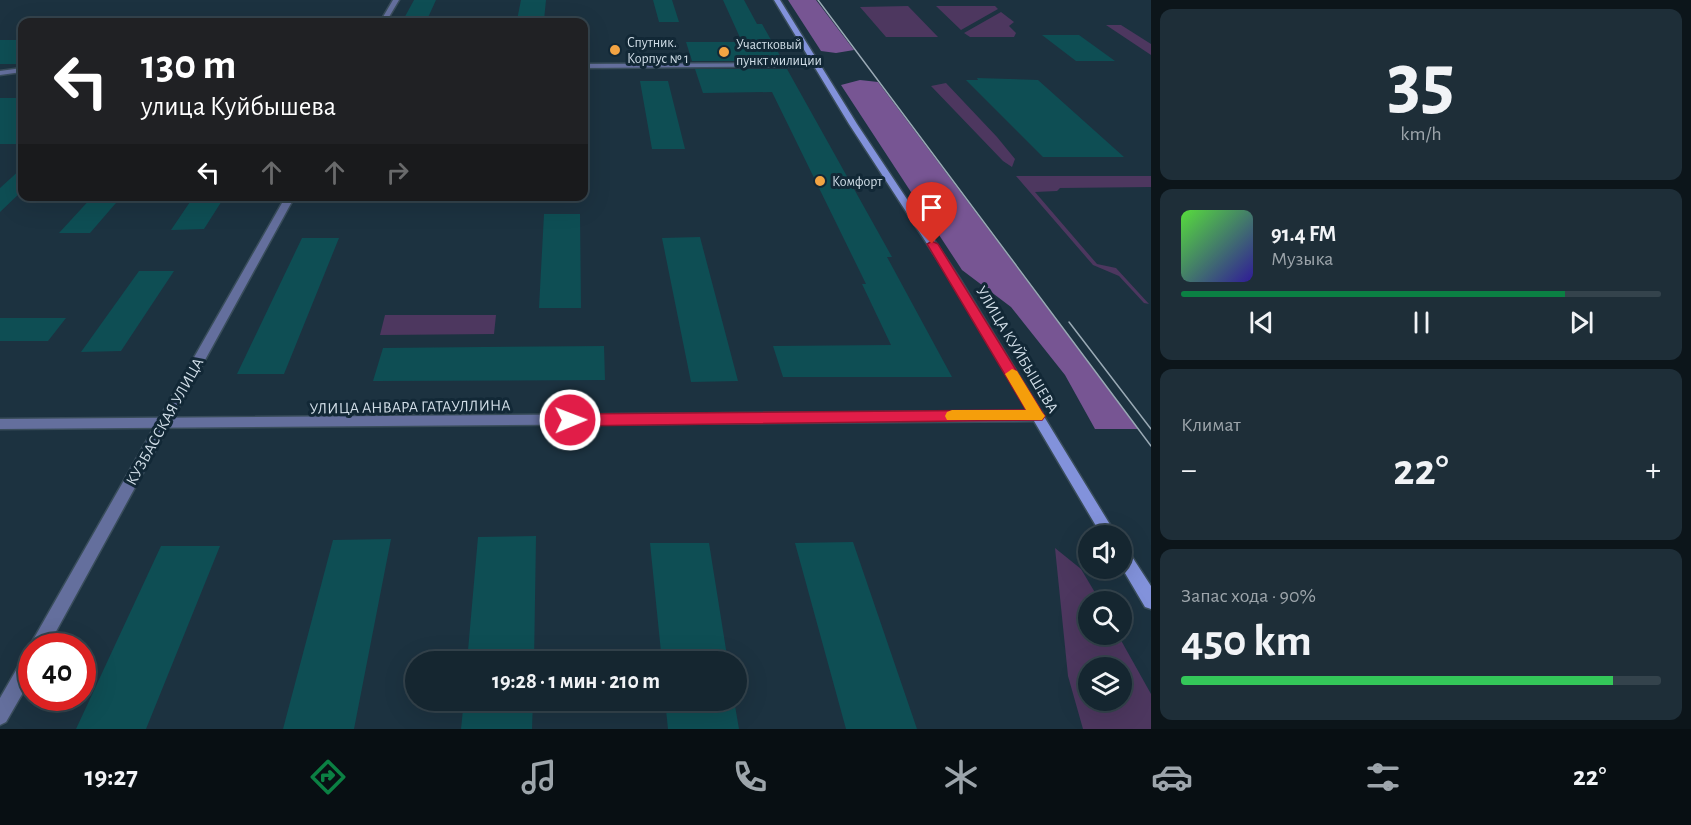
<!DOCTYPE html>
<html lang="ru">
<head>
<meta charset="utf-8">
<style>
	:root { --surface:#152630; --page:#1e2e38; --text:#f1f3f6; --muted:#9da5ab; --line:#34434c; --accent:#0b8043 }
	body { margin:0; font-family:"Alegreya Sans",sans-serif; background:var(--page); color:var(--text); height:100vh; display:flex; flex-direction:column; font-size:22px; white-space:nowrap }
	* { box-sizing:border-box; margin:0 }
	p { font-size:20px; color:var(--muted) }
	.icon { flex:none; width:33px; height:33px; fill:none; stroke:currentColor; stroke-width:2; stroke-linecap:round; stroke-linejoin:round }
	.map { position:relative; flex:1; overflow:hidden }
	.details { display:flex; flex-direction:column; gap:9px; padding:9px; background:#0c151a; width:540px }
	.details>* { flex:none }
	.top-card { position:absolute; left:18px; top:18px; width:570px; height:183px; border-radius:12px; box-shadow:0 6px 24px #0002,0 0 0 2px var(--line); background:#202124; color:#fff; overflow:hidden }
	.controls { position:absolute; left:1078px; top:525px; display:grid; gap:12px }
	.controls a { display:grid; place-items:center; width:54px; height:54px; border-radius:50%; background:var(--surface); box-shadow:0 6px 24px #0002,0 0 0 2px var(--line); font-size:30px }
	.speed { position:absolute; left:18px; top:633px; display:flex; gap:12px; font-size:30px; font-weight:700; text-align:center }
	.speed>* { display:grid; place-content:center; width:78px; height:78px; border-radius:50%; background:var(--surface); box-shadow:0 6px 24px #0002,0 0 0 2px var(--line); line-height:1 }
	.speed .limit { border:9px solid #d22; background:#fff; color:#111 }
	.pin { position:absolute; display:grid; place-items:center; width:51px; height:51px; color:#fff; margin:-62px -26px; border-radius:50% 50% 50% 0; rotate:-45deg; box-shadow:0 0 6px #0007 }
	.pin .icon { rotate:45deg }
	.me { position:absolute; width:66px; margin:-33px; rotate:89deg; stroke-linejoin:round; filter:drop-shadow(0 0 4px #0008) }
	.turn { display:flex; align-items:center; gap:21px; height:126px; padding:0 24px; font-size:27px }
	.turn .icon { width:78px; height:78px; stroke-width:2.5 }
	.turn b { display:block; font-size:42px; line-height:51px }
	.lanes { display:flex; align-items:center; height:57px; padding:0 24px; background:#0003; justify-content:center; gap:30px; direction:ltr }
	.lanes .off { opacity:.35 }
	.big { font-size:45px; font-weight:700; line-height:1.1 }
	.details .widget { flex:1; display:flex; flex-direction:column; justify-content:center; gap:9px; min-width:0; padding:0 21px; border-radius:12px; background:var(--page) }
	.details .dial { align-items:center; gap:0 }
	.dial b { font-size:78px; line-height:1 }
	.song { display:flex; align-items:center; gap:18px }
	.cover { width:72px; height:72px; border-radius:9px; background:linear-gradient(135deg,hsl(110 70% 55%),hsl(250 70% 35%)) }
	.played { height:6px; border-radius:3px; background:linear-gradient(90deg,var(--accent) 80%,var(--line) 80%) }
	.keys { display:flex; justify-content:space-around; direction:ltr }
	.heat { display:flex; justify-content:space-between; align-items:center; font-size:33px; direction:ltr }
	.charge { height:9px; border-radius:4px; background:linear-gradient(90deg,#34c759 90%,var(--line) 0) }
	.trip { position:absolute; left:405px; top:651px; width:342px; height:60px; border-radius:30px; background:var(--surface); box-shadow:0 6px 24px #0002,0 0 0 2px var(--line); font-weight:700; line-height:60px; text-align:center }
	.menu { display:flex; height:96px; justify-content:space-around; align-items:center; background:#080f13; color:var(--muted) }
	.menu .icon { width:42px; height:42px }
	.menu .on { color:var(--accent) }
	.menu b { font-size:27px; color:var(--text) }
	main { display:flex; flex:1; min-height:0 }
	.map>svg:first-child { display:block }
</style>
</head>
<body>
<main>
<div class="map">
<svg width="1151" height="729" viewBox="0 0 1151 729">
	<rect width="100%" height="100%" fill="#1c3240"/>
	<path fill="#4d375f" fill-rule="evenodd" d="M 908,6 L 938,37 L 886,37 L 860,7 Z
		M 936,6 L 995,6 L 998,9 L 961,30 Z
		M 1001,12 L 1014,22 L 1009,26 L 1016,33 L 1014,37 L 970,37 L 964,33 Z
		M 1106,25 L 1121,25 L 1151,44 L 1151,55 Z
		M 946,83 L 997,137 L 1015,159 L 1012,167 L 1003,161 L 931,86 Z
		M 1016,176 L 1151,176 L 1151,187 L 1060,188 L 1057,191 L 1035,192 L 1097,264 L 1116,268 L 1149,304 L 1144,303 L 1119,276 L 1093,265 Z
		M 385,315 L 496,315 L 494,334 L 380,335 Z
		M 1055,548 L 1081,569 L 1100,601 L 1089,602 L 1089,634 L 1118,635 L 1151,694 L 1151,729 L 1083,729 L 1068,676 ZM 1089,668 L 1122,668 L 1122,700 L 1089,700 Z"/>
	<path fill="#775593" d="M 788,0 L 816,0 L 854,50 L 836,53 L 821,51 Z
		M 860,80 L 878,82 L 1138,429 L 1095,429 L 1065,375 L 1011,307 L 962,270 L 841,85 Z"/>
	<path fill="#0e4e54" d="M 414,0 L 436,0 L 426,22 L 402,22 Z
		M 521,0 L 546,0 L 544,20 L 517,20 Z
		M 653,0 L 672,0 L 679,22 L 659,22 Z
		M 723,0 L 744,0 L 757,24 L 762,24 L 783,61 L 692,61 L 686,42 L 742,42 Z
		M 1042,35 L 1079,35 L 1115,61 L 1076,61 Z
		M 0,40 L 22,40 L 22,64 L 0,64 Z
		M 695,69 L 787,69 L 892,257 L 887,257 L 952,377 L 783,377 L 773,346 L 891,345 L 862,284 L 866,284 L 772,92 L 703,93 Z
		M 977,78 L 1038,80 L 1124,157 L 1043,157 L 966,80 L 978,80 Z
		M 640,81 L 668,81 L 685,149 L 652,149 Z
		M 0,98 L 22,98 L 22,144 L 0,144 Z
		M 22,168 L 22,191 L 0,212 L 0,188 Z
		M 93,196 L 122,196 L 90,233 L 59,233 Z
		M 194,196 L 225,196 L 204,229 L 171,230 Z
		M 544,214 L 580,214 L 581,308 L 539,308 Z
		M 700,237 L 738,381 L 691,382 L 662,238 Z
		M 302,238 L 339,238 L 284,374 L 237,374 Z
		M 139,271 L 174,271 L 121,351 L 81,352 Z
		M 0,318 L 66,318 L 48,341 L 0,341 Z
		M 604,346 L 605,380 L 373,381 L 383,348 Z
		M 536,536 L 534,662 L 467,662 L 478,537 Z
		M 391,539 L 354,729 L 283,729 L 333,540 Z
		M 853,542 L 917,729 L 846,729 L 795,543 Z
		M 650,543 L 709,543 L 728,662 L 662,662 Z
		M 161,546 L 220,546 L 146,729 L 76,729 Z
		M 464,700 L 533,700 L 532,729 L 461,729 Z
		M 665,700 L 734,700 L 739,729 L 668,729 Z"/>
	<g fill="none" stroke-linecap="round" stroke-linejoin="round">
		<defs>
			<path id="minor" d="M 393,0 L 399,0 L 386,22 L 380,22 Z
				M 816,63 L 819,65 L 818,66 L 584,68 L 584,64 Z
				M 22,68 L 22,72 L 0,75 L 0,71 Z
				M 286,196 L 295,196 L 48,646 L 32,646 L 32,648 L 31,646 L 33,640 Z
				M 32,651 L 32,677 L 6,722 L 0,725 L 0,698 L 26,653 Z"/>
			<path id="tertiary" d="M 1037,411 L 1042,412 L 1043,416 L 1042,420 L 1037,421 L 0,429 L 0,419 Z"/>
			<path id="secondary" d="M 774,0 L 780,0 L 857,124 L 960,279 L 1117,536 L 1102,536 L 950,279 L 849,124 Z
				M 1122,547 L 1127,549 L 1151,586 L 1151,609 L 1145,607 L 1122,568 Z"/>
		</defs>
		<use href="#minor" stroke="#394d5b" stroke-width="3"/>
		<use href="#tertiary" stroke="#394d5b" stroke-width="3"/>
		<use href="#secondary" stroke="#394d5b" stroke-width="3"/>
		<use href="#minor" fill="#646f9d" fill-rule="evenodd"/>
		<use href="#tertiary" fill="#646f9d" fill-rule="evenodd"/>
		<use href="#secondary" fill="#8292db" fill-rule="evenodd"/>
		<path stroke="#9aaab5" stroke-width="1.5" d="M 818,0 L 1151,446
			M 1069,322 L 1151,429"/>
	</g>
	<path fill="#e11d48" stroke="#92132f" stroke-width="1.5" d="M 932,241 L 938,244 L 1042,412 L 1045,416 L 1042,420 L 570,426 L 565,424 L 562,420 L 565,416 L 570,414 L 1026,410 L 927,244 Z"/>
	<path fill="#f59e0b" d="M 1012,369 L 1017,371 L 1042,412 L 1045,416 L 1042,420 L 947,420 L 945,416 L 947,412 L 952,410 L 1026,410 L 1005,374 Z"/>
	<g fill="#f3a443" stroke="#122836" stroke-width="2">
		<circle cx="615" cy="50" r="6"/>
		<circle cx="724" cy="52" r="6"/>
		<circle cx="820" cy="181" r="6"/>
	</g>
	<g text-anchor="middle" stroke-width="6" stroke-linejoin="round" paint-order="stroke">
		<g font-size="14" fill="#d0dde7" stroke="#122836" text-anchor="start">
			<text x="627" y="47">Спутник.<tspan x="627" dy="16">Корпус № 1</tspan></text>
			<text x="736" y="49">Участковый<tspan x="736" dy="16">пункт милиции</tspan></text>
			<text x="832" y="186">Комфорт</text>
		</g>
		<g font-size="16" fill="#d0dde7" stroke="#122836">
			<text transform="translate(1018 349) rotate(59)" y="6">УЛИЦА КУЙБЫШЕВА</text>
			<text transform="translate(410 406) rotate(-1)" y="6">УЛИЦА АНВАРА ГАТАУЛЛИНА</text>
			<text transform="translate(164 421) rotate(-61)" y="6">КУЗБАССКАЯ УЛИЦА</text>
		</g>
	</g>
</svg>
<div class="controls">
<a><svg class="icon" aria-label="sound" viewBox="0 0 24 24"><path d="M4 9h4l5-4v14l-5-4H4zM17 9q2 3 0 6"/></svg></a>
<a><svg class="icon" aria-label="search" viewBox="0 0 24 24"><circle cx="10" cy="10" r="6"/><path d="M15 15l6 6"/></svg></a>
<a><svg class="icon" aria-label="layers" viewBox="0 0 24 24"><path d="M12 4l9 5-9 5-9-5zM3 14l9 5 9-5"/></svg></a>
</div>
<div class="speed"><div class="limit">40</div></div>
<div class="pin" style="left:932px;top:244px;background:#d93025"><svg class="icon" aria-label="arrive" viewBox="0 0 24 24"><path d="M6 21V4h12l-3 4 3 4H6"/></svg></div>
<svg class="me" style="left:570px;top:420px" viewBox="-20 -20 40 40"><circle r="17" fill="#e11d48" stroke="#fff" stroke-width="3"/><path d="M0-11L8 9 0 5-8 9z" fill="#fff"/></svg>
<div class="trip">19:28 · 1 мин · 210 m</div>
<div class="top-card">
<div class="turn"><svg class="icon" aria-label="left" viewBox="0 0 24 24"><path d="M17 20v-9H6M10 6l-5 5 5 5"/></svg><div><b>130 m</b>улица Куйбышева</div></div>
<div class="lanes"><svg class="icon" aria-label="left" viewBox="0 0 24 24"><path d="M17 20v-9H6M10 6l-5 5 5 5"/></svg><svg class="icon off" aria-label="ahead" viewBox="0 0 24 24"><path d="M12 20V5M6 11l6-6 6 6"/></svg><svg class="icon off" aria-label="ahead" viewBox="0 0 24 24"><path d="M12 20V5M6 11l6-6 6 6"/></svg><svg class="icon off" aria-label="right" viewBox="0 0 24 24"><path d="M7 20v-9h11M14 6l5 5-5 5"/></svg></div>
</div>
</div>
<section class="details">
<div class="widget dial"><b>35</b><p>km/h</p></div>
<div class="widget">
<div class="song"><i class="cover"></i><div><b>91.4 FM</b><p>Музыка</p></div></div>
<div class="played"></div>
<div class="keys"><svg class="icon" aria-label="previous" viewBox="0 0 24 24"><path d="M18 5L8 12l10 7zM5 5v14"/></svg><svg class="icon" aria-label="pause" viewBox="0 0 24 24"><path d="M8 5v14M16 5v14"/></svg><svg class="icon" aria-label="next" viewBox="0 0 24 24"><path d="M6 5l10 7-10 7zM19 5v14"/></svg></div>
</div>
<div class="widget"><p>Климат</p>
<div class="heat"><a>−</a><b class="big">22°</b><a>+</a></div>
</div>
<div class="widget"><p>Запас хода · 90%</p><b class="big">450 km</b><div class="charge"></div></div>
</section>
</main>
<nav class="menu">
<b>19:27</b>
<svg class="icon on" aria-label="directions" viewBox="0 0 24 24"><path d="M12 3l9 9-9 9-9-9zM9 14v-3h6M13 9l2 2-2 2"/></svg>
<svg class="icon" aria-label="music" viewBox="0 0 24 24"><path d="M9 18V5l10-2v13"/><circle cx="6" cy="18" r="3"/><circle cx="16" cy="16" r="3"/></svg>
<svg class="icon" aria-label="phone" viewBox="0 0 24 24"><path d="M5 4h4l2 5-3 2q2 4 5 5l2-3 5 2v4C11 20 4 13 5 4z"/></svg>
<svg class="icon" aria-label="climate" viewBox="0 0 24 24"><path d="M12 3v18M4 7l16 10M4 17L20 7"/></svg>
<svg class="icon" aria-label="car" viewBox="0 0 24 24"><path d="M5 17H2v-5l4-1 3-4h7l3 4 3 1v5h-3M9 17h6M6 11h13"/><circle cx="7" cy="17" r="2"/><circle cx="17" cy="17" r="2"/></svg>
<svg class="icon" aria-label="filters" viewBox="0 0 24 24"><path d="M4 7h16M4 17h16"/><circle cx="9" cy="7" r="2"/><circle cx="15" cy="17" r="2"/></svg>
<b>22°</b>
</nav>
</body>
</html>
